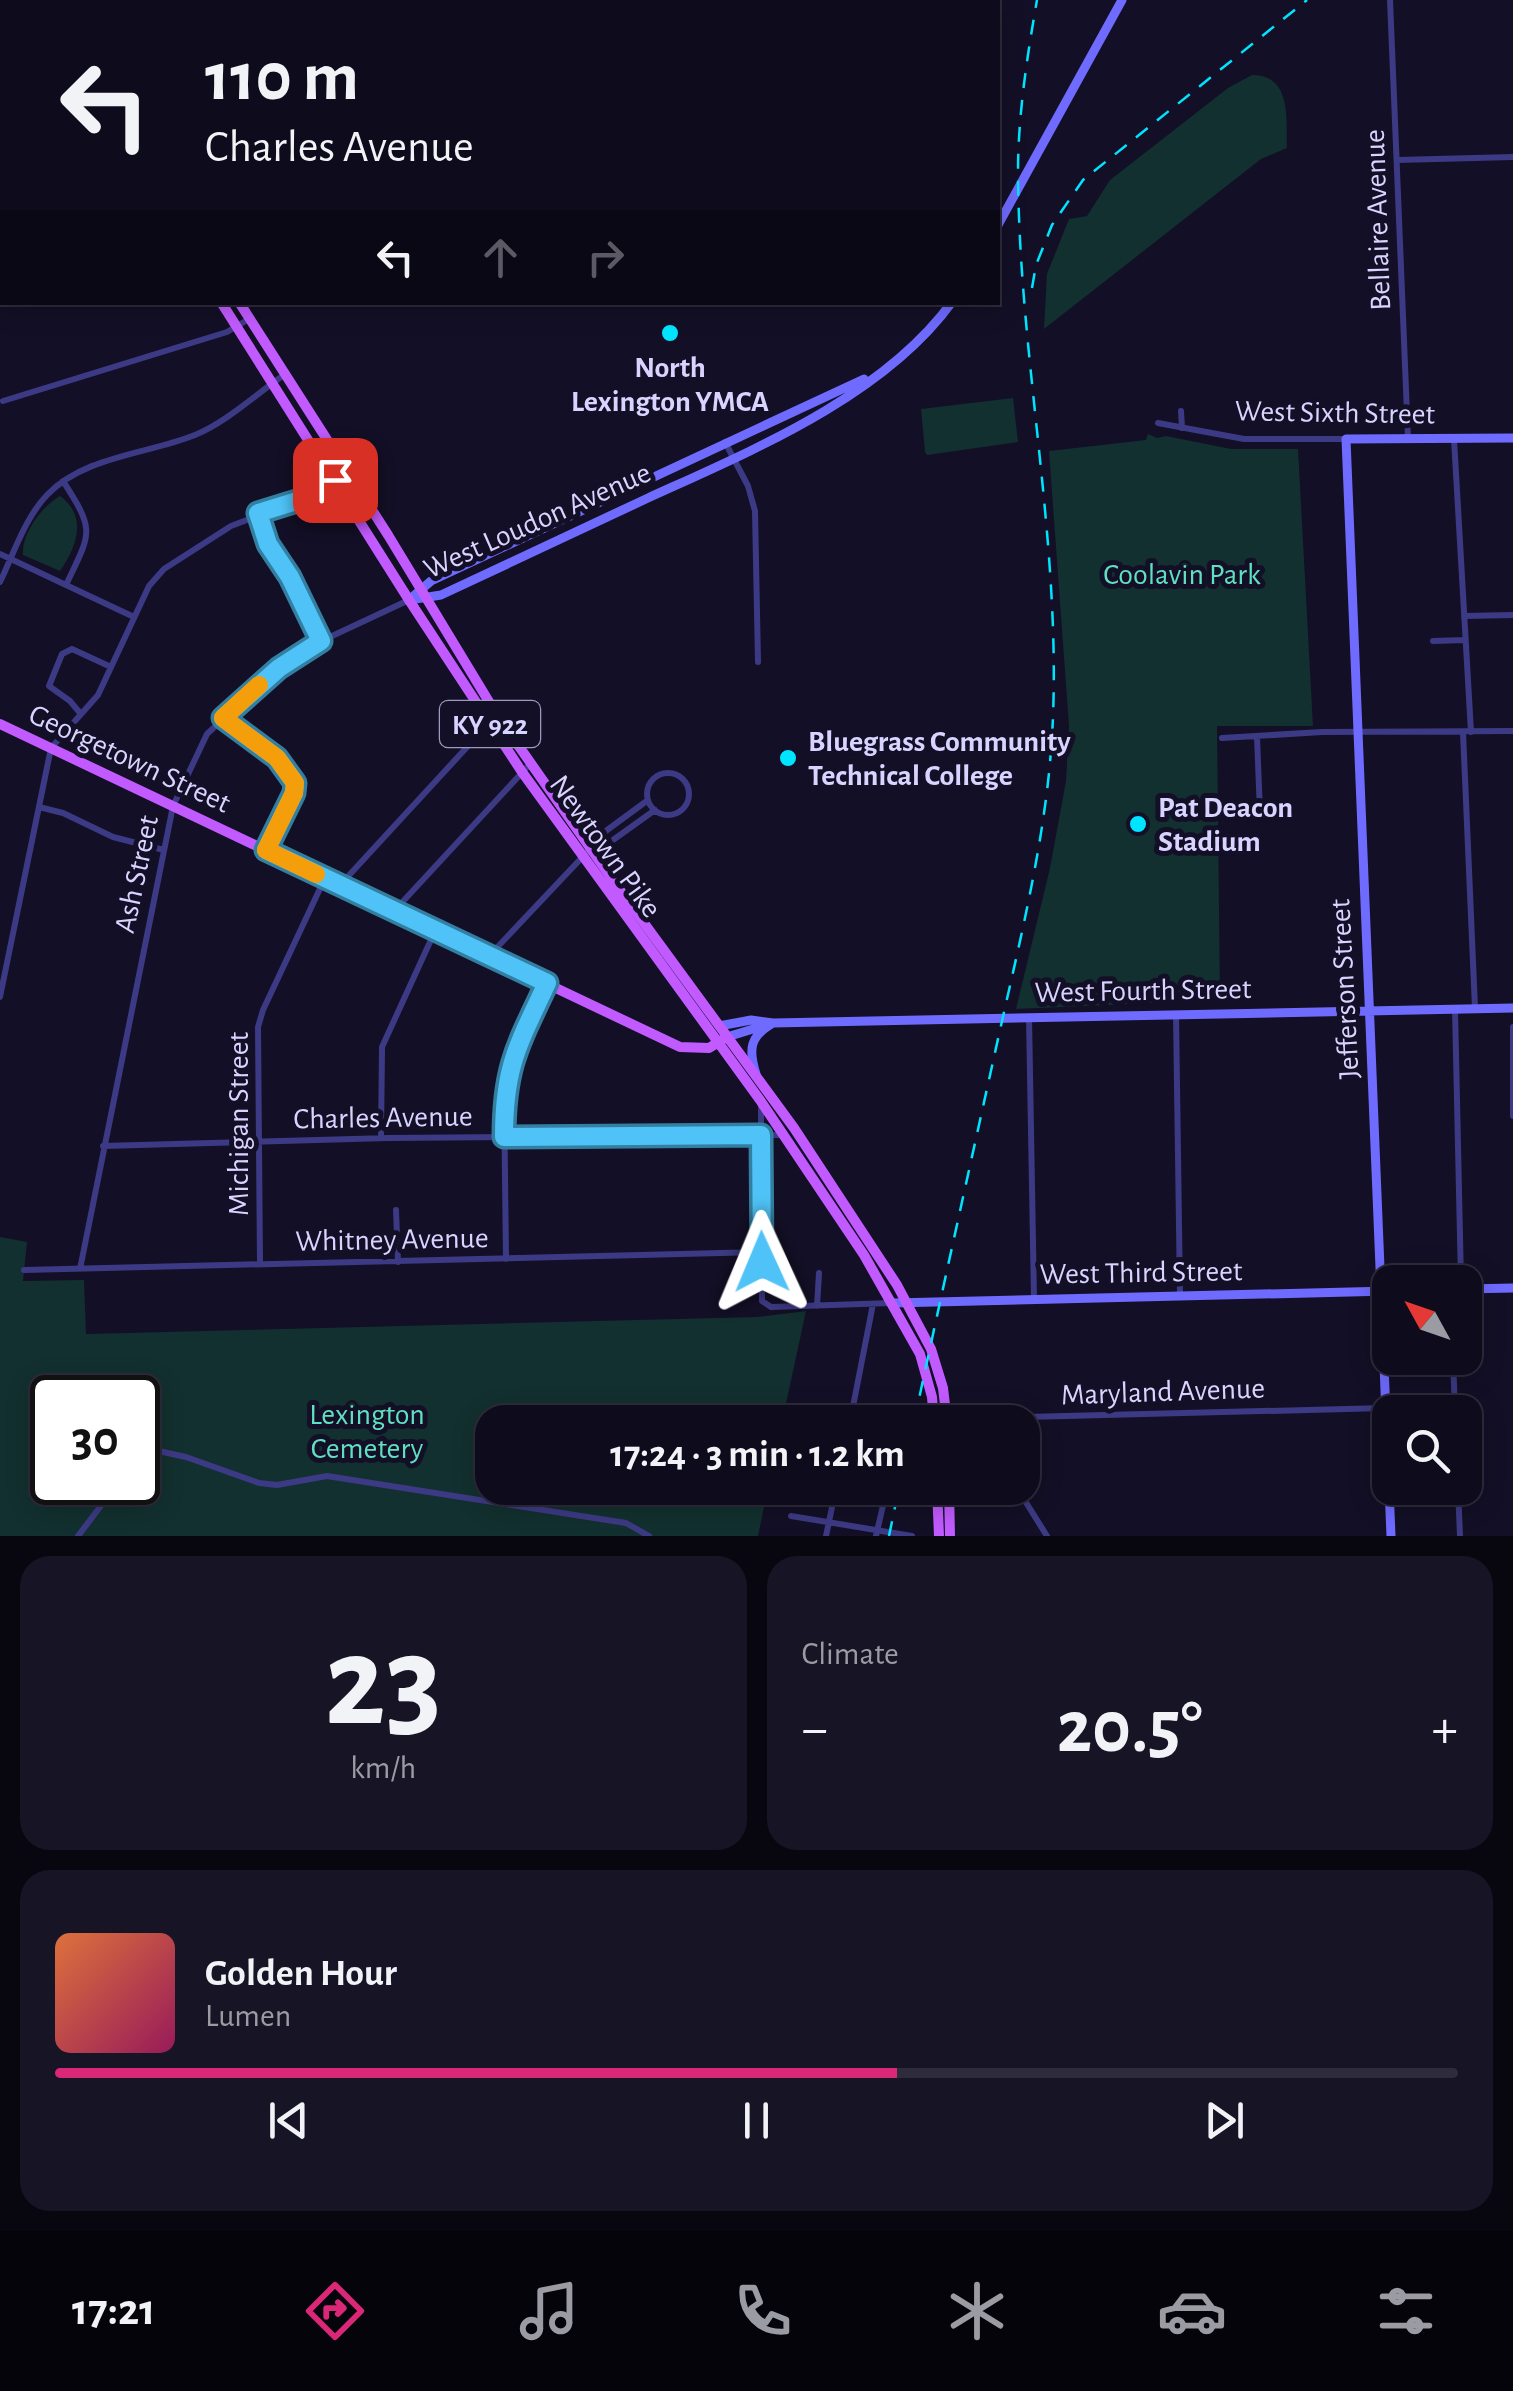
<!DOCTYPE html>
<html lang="en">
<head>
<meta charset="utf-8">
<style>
	:root { --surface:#0e0b1c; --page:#171425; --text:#f1f3f6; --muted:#9b9ba3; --line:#2e2b3b; --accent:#db2777 }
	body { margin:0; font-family:"Alegreya Sans",sans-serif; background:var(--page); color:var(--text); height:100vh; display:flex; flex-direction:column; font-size:38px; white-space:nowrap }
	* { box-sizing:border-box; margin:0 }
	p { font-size:32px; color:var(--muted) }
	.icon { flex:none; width:55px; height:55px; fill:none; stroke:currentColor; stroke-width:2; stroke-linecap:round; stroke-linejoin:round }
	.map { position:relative; height:1536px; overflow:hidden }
	.details { display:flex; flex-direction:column; gap:20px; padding:20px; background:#08060f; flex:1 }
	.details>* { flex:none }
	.top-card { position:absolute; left:0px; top:0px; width:1000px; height:305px; box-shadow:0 5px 25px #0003,0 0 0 2px var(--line); background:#0e0b1c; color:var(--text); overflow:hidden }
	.needle { width:65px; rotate:310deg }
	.fabs { position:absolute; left:1372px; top:1265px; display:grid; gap:20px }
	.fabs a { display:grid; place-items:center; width:110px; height:110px; border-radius:20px; background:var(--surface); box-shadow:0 5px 25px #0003,0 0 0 2px var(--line); font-size:50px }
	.speed { position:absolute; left:30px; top:1375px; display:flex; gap:20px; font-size:50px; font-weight:700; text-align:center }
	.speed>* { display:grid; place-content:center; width:130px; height:130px; border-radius:50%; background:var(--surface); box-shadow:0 5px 25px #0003,0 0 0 2px var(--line); line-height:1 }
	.speed .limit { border:5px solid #111; border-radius:15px; background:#fff; color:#111 }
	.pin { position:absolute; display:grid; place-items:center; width:85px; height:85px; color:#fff; margin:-42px; border-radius:20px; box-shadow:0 5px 15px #0006 }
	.me { position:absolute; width:110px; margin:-55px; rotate:359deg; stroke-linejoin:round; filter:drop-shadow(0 0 8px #0008) }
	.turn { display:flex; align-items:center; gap:35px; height:210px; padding:0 40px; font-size:45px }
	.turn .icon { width:130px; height:130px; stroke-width:2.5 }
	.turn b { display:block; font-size:70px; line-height:85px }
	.lanes { display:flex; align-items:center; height:95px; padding:0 40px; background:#0003; justify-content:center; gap:50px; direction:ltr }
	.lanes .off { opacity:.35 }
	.big { font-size:75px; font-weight:700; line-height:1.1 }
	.details .card { flex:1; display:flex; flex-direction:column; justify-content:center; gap:15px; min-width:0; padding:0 35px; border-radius:30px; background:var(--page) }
	.details .dial { align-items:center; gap:0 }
	.dial b { font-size:130px; line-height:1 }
	.song { display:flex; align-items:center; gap:30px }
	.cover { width:120px; height:120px; border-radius:15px; background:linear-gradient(135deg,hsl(20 70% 55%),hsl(330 70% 35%)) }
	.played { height:10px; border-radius:5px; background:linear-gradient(90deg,var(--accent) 60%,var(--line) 60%) }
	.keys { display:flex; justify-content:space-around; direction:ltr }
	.heat { display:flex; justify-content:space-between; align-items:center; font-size:55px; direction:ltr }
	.details .tiles { flex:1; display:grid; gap:20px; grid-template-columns:1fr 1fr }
	.card:last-child { grid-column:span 2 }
	.trip { position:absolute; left:475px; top:1405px; width:565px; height:100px; border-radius:30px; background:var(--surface); box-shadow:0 5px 25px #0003,0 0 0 2px var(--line); font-weight:700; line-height:100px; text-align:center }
	.menu { display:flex; height:160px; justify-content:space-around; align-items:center; background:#06040b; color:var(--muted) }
	.menu .icon { width:70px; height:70px }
	.menu .selected { color:var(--accent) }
	.menu b { font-size:45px; color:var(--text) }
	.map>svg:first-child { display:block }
</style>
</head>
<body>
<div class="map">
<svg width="1513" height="1536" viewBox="0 0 1513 1536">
	<rect width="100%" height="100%" fill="#130f26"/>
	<path fill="#12302f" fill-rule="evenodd" d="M 1252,75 C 1292,75 1286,119 1287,148 L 1261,159 L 1044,329 L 1047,274 L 1069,219 L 1087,216 L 1110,180 L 1228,88 Z
		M 1013,398 L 1018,442 L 927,455 L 925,452 L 921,409 Z
		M 1148,434 L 1157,438 L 1166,436 L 1231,449 L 1298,449 L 1313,726 L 1217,726 L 1220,1000 L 1016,1009 L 1050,868 L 1066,781 L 1069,726 L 1049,451 L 1146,440 Z
		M 60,496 C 88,516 77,547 60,571 L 23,555 C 21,534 42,506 60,496 Z
		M 0,1237 L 27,1242 L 23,1281 L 84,1280 L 86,1334 L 757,1317 L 806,1311 L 782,1422 L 492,1422 L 492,1488 L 768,1488 L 758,1536 L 0,1536 ZM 52,1398 L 138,1398 L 138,1482 L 52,1482 Z"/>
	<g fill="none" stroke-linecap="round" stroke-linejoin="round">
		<path stroke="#3d3a85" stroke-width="6" d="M 1390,0 L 1408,438
			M 0,81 L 2,84
			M 1397,160 L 1513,157
			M 3,401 L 227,332 L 249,319
			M 1181,411 L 1182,428
			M 1158,423 L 1244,439 L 1346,439
			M 1454,439 L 1471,732
			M 725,442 L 748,486 L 755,511 L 758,662
			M 63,481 C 96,532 91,532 66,585
			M 257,513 L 269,544 L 290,577 L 321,641
			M 0,554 L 134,617
			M 0,582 C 14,553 25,518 47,495 C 84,456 148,454 195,435 C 227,422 256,394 284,375
			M 1464,616 L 1513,615
			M 1433,641 L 1465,640
			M 80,713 L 70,701 L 49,686 L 62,654 L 72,649 L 111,667
			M 223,718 L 277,758 L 295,783 L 294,793 L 266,850
			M 1463,732 L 1475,1008
			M 1257,737 L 1260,813
			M 1222,738 L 1322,732 L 1513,731
			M647 794a21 21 0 1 1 42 0a21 21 0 1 1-42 0Z
			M 39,807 L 63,813 L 113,837 L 164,850
			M 592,849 L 606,845 L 655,810
			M 341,884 L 491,721
			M 395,910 L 530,764
			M 489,956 L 590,849 L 599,836 L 648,800
			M 0,997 L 51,748 L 98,695 L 149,586 L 164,569 L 231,526 L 300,500 L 335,480
			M 1455,1009 L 1461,1282
			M 1176,1014 L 1180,1296
			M 1029,1017 L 1034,1299
			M 1513,1027 L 1513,1116
			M 761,1105 L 762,1301 L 771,1307 L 892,1303
			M 381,1138 L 382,1047 L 435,931
			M 103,1146 L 389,1138 L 782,1135
			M 396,1210 L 398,1262
			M 506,1259 L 504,1094 L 514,1052 L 546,984
			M 260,1264 L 258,1027 L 263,1010 L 325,878
			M 80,1269 L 173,806 L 207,734 L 279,667 L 317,643 L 409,600
			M 24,1270 L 762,1252
			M 817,1306 L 819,1273
			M 1453,1358 L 1455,1412
			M 947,1405 L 968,1417 L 990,1418 L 1385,1408
			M 850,1422 L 873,1304
			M 903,1422 L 905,1413
			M 138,1459 L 154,1450 L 186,1457 L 259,1483 L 277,1485 L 327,1476 L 346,1479 L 626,1523 L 649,1536
			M 1017,1488 L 1047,1536
			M 1458,1488 L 1460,1536
			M 791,1516 L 912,1536
			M 78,1536 L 119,1482
			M 826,1536 L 836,1488
			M 876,1536 L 887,1488"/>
		<path stroke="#6f6bff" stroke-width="9" d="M 998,225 L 1122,0
			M 409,600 L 441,595 C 510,563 579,530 648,498 C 751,451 883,397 952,302
			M 409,600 L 431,581 L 864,379
			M 719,1026 L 751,1020 L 773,1023 L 1513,1008
			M 727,1037 L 766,1025
			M 756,1074 C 748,1049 750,1036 773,1023
			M 1465,1289 L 1513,1288
			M 893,1303 L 1390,1291
			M 1391,1536 L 1346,439 L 1513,438"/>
		<path stroke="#c25bff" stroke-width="10" d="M 37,0 L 38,2
			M 55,0 L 57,2
			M 221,302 L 409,600 L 522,772 L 760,1100 L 864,1255 L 920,1354 L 932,1397 L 934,1422
			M 239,302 L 388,535 L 497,715 L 614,882 L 794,1128 L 897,1285 L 931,1349 L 943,1388 L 947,1422
			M 0,724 L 680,1047 L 709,1048 L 722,1040
			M 937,1488 L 939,1536
			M 949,1488 L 950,1536"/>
		<path stroke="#00e5ff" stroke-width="2.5" stroke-dasharray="15 12" stroke-linecap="butt" d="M 1032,288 L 1036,265 L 1052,225 L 1083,180 L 1307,0
			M 914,1422 C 942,1292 971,1161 1000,1030 C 1023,927 1049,824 1053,717 C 1060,535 1019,355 1018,173 C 1018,115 1027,57 1037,0
			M 889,1536 L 899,1488"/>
	</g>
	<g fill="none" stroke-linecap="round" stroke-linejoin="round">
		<defs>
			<path id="route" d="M 335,480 L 300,500 L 258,513 L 268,544 L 290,577 L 321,641 L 279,668 L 223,718 L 277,758 L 295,783 L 294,793 L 266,850 L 547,983 C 518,1045 504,1066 504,1137 L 761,1135 L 762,1262"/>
		</defs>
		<use href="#route" stroke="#337fa1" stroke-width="25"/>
		<use href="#route" stroke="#4fc3f7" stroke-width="18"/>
		<path stroke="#f59e0b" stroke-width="18" d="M 259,685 L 223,718 L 277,758 L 295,783 L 294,793 L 266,850 L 316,874"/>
	</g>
	<g fill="#00e5ff" stroke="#130f26" stroke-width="4">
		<circle cx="670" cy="333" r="10"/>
		<circle cx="788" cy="758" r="10"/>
		<circle cx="1138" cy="824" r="10"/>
	</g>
	<g text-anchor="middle" stroke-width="10" stroke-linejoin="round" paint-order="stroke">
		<rect fill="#130f26" stroke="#9e99be" stroke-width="2.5" x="440" y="701" width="100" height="46" rx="8"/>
		<g font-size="28" font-weight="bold" fill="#d9d4ff">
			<text x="490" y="734">KY 922</text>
		</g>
		<g font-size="30" fill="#d9d4ff" stroke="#130f26">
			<text transform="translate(1377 220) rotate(-92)" y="10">Bellaire Avenue</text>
			<text transform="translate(1335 412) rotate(1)" y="10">West Sixth Street</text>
			<text transform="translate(537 520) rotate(-24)" y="10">West Loudon Avenue</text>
			<text transform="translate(130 758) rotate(25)" y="10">Georgetown Street</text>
			<text transform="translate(606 846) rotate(54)" y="10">Newtown Pike</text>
			<text transform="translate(136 874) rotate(-78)" y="10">Ash Street</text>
			<text transform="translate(1344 989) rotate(-93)" y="10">Jefferson Street</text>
			<text transform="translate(1143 990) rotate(-1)" y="10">West Fourth Street</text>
			<text transform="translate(383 1117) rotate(-1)" y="10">Charles Avenue</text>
			<text transform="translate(238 1124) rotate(-90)" y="10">Michigan Street</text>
			<text transform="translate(392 1239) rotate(-1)" y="10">Whitney Avenue</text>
			<text transform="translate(1141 1272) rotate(-1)" y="10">West Third Street</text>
			<text transform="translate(1163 1391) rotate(-2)" y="10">Maryland Avenue</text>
		</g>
		<g font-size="30" font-weight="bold" fill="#d9d4ff" stroke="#130f26" text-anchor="start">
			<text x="670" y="377" text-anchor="middle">North<tspan x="670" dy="34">Lexington YMCA</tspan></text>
			<text x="808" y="751">Bluegrass Community<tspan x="808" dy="34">Technical College</tspan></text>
			<text x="1158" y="817">Pat Deacon<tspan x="1158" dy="34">Stadium</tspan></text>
		</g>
		<g font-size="30" fill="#5fe0c0" stroke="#130f26">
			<text x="1182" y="584">Coolavin Park</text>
			<text x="367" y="1424">Lexington<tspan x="367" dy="34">Cemetery</tspan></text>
		</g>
	</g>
</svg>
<div class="fabs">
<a><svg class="needle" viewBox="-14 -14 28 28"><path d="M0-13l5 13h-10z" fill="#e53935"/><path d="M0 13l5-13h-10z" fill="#9b9ba3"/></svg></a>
<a><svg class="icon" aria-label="search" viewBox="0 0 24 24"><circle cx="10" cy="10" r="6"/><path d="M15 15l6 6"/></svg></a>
</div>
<div class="speed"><div class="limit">30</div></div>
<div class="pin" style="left:335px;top:480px;background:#d93025"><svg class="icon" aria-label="arrive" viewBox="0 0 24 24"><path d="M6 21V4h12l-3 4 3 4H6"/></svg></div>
<svg class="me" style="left:762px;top:1262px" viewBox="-20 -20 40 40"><path d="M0-17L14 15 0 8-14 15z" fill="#4fc3f7" stroke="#fff" stroke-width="4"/></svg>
<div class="trip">17:24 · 3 min · 1.2 km</div>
<div class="top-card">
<div class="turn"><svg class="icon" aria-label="left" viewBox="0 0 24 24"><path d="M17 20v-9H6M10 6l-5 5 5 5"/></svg><div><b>110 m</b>Charles Avenue</div></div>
<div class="lanes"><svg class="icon" aria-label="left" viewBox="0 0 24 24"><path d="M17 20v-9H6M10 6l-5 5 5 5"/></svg><svg class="icon off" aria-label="ahead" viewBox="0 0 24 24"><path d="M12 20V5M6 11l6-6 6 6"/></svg><svg class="icon off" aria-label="right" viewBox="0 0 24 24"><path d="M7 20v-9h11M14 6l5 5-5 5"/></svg></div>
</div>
</div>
<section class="details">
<div class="tiles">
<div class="card dial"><b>23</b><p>km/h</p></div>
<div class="card"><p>Climate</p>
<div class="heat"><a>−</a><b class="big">20.5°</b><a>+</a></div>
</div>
<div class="card">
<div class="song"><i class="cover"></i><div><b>Golden Hour</b><p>Lumen</p></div></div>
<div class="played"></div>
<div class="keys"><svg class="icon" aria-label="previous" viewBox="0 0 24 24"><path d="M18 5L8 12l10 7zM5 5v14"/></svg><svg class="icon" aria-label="pause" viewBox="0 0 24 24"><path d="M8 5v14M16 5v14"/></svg><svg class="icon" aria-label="next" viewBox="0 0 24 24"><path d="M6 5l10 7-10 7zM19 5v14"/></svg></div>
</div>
</div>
</section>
<nav class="menu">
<b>17:21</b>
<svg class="icon selected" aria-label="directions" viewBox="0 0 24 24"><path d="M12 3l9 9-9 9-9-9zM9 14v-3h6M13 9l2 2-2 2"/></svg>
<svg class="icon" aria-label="music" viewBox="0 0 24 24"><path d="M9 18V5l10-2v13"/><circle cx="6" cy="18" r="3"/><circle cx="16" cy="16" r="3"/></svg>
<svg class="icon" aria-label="phone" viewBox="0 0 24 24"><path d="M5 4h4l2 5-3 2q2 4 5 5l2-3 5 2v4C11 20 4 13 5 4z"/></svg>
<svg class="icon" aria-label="climate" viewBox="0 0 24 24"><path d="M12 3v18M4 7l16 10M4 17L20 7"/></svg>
<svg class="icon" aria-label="car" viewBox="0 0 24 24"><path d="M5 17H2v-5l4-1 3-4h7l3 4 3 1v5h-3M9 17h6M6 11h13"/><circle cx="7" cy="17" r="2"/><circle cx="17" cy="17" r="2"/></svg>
<svg class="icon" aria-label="filters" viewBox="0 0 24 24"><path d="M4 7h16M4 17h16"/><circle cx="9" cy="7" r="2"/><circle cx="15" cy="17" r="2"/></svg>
</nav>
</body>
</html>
